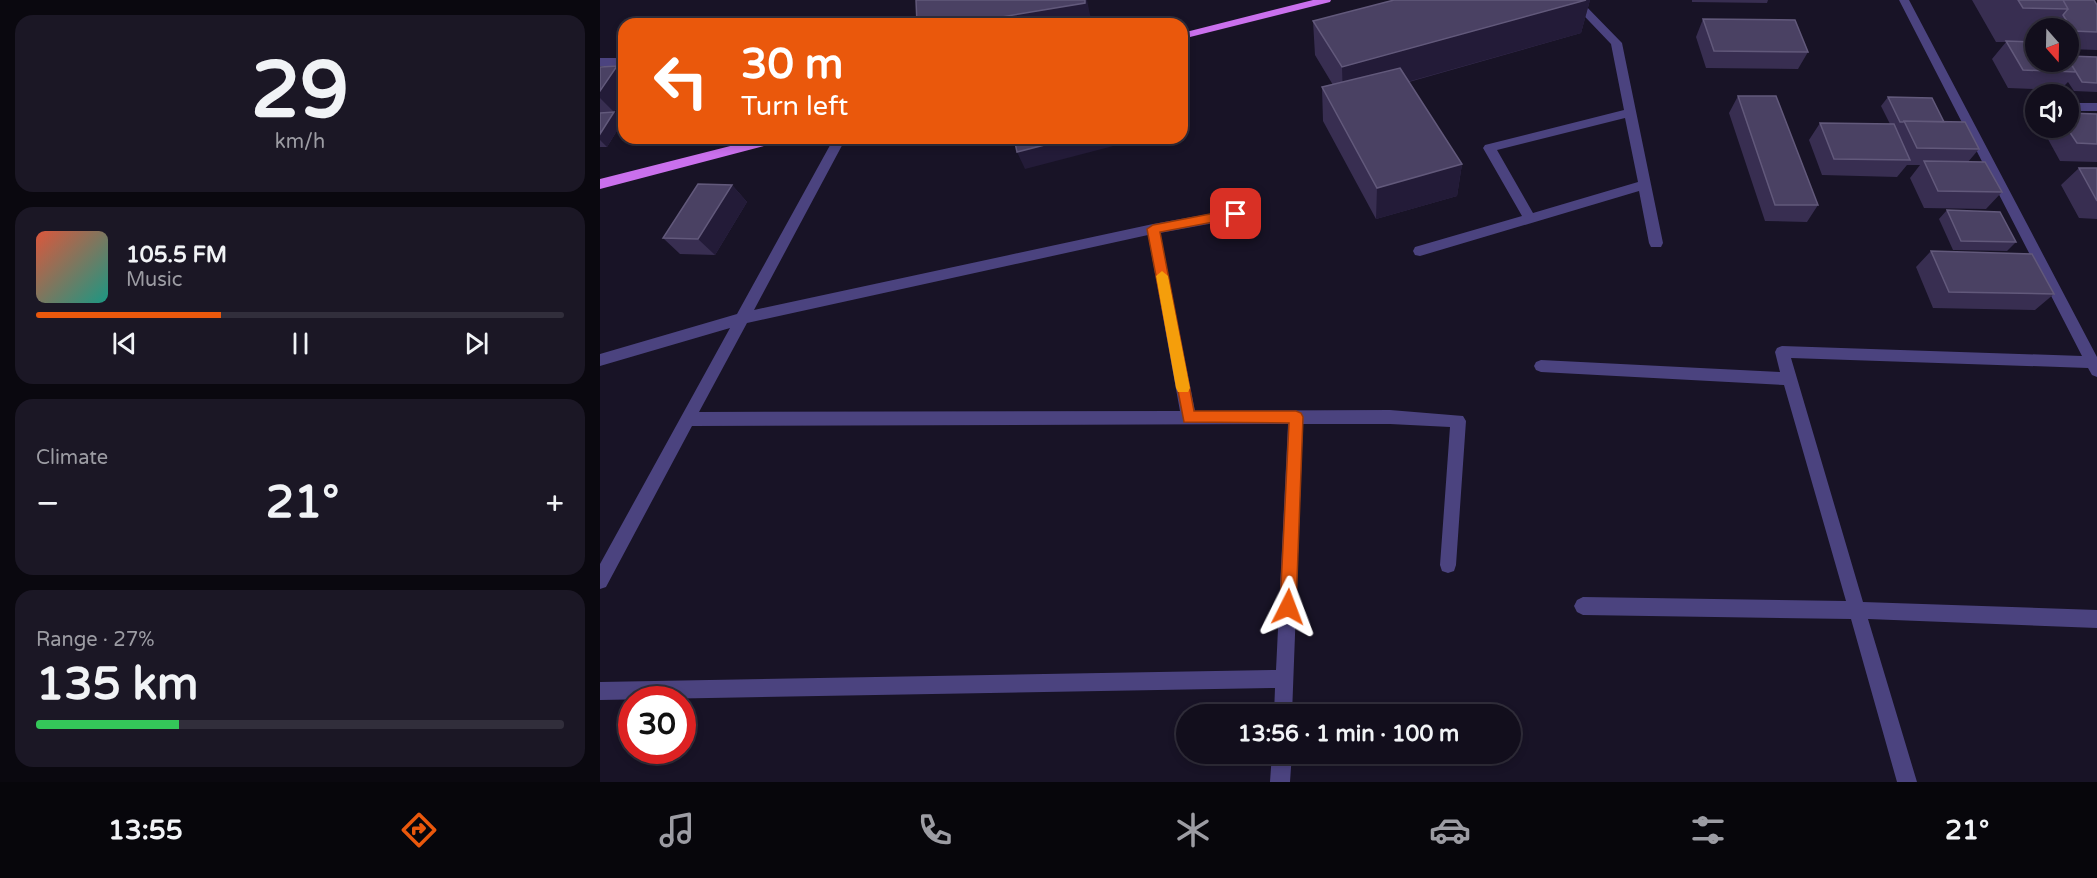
<!DOCTYPE html>
<html lang="en">
<head>
<meta charset="utf-8">
<style>
	:root { --surface:#120e1c; --page:#1b1725; --text:#f1f3f6; --muted:#9c9ca3; --line:#312e3b; --accent:#ea580c }
	body { margin:0; font-family:"Varela Round",sans-serif; background:var(--page); color:var(--text); height:100vh; display:flex; flex-direction:column; font-size:22px; white-space:nowrap }
	* { box-sizing:border-box; margin:0 }
	p { font-size:20px; color:var(--muted) }
	.icon { flex:none; width:33px; height:33px; fill:none; stroke:currentColor; stroke-width:2; stroke-linecap:round; stroke-linejoin:round }
	.map { position:relative; flex:1; overflow:hidden }
	.sheet { display:flex; flex-direction:column; gap:15px; padding:15px; background:#0a080f; width:600px }
	.sheet>* { flex:none }
	.guide { position:absolute; left:18px; top:18px; width:570px; height:126px; border-radius:18px; box-shadow:0 3px 9px #0003,0 0 0 2px var(--line); background:#ea580c; color:#fff; overflow:hidden }
	.needle { width:39px; rotate:160deg }
	.controls { position:absolute; left:1425px; top:18px; display:grid; gap:12px }
	.controls a { display:grid; place-items:center; width:54px; height:54px; border-radius:50%; background:var(--surface); box-shadow:0 3px 9px #0003,0 0 0 2px var(--line); font-size:30px }
	.speed { position:absolute; left:18px; top:686px; display:flex; gap:12px; font-size:30px; font-weight:700; text-align:center }
	.speed>* { display:grid; place-content:center; width:78px; height:78px; border-radius:50%; background:var(--surface); box-shadow:0 3px 9px #0003,0 0 0 2px var(--line); line-height:1 }
	.speed .limit { border:9px solid #d22; background:#fff; color:#111 }
	.pin { position:absolute; display:grid; place-items:center; width:51px; height:51px; color:#fff; margin:-26px; border-radius:12px; box-shadow:0 3px 9px #0006 }
	.me { position:absolute; width:66px; margin:-33px; rotate:3deg; stroke-linejoin:round; filter:drop-shadow(0 0 4px #0008) }
	.turn { display:flex; align-items:center; gap:21px; height:126px; padding:0 24px; font-size:27px }
	.turn .icon { width:78px; height:78px; stroke-width:2.5 }
	.turn b { display:block; font-size:42px; line-height:51px }
	.big { font-size:45px; font-weight:800; line-height:1.1 }
	.sheet .tile { flex:1; display:flex; flex-direction:column; justify-content:center; gap:9px; min-width:0; padding:0 21px; border-radius:18px; background:var(--page) }
	.sheet .dial { align-items:center; gap:0 }
	.dial b { font-size:78px; line-height:1 }
	.song { display:flex; align-items:center; gap:18px }
	.cover { width:72px; height:72px; border-radius:9px; background:linear-gradient(135deg,hsl(10 70% 55%),hsl(170 70% 35%)) }
	.played { height:6px; border-radius:3px; background:linear-gradient(90deg,var(--accent) 35%,var(--line) 35%) }
	.keys { display:flex; justify-content:space-around; direction:ltr }
	.heat { display:flex; justify-content:space-between; align-items:center; font-size:33px; direction:ltr }
	.charge { height:9px; border-radius:4px; background:linear-gradient(90deg,#34c759 27%,var(--line) 0) }
	.trip { position:absolute; left:576px; top:704px; width:345px; height:60px; border-radius:30px; background:var(--surface); box-shadow:0 3px 9px #0003,0 0 0 2px var(--line); font-weight:800; line-height:60px; text-align:center }
	.dock { display:flex; height:96px; justify-content:space-around; align-items:center; background:#07060b; color:var(--muted) }
	.dock .icon { width:42px; height:42px }
	.dock .active { color:var(--accent) }
	.dock b { font-size:27px; color:var(--text) }
	main { display:flex; flex:1; min-height:0 }
	.map>svg:first-child { display:block }
</style>
</head>
<body>
<main>
<section class="sheet">
<div class="tile dial"><b>29</b><p>km/h</p></div>
<div class="tile">
<div class="song"><i class="cover"></i><div><b>105.5 FM</b><p>Music</p></div></div>
<div class="played"></div>
<div class="keys"><svg class="icon" aria-label="previous" viewBox="0 0 24 24"><path d="M18 5L8 12l10 7zM5 5v14"/></svg><svg class="icon" aria-label="pause" viewBox="0 0 24 24"><path d="M8 5v14M16 5v14"/></svg><svg class="icon" aria-label="next" viewBox="0 0 24 24"><path d="M6 5l10 7-10 7zM19 5v14"/></svg></div>
</div>
<div class="tile"><p>Climate</p>
<div class="heat"><a>−</a><b class="big">21°</b><a>+</a></div>
</div>
<div class="tile"><p>Range · 27%</p><b class="big">135 km</b><div class="charge"></div></div>
</section>
<div class="map">
<svg width="1497" height="782" viewBox="0 0 1497 782">
	<rect width="100%" height="100%" fill="#181326"/>
	<g fill="none" stroke-linecap="round" stroke-linejoin="round">
		<path fill="#4b437f" fill-rule="evenodd" d="M 969,0 L 980,0 L 1022,43 L 1063,243 L 1061,247 L 1051,247 L 1049,243 L 1039,191 L 820,256 L 815,255 L 813,251 L 815,247 L 922,216 L 883,148 L 885,145 L 1024,110 L 1011,44 ZM 1025,118 L 1038,182 L 933,213 L 897,150 Z
			M 1299,0 L 1309,0 L 1497,357 L 1497,377 L 1492,375 L 1488,368 L 1191,358 L 1263,602 L 1497,610 L 1497,628 L 1268,619 L 1317,782 L 1297,782 L 1251,619 L 983,615 L 977,612 L 974,606 L 977,600 L 983,597 L 1246,601 L 1184,385 L 941,372 L 936,370 L 934,366 L 936,362 L 941,360 L 1180,372 L 1175,352 L 1177,348 L 1182,346 L 1482,356 Z
			M 0,58 L 24,58 L 24,66 L 0,66 Z
			M 1430,101 L 1436,102 L 1436,110 L 1426,108 L 1424,105 Z
			M 1468,103 L 1497,103 L 1497,111 L 1468,111 Z
			M 234,138 L 246,138 L 154,310 L 553,224 L 636,209 L 641,211 L 643,214 L 641,217 L 636,219 L 560,233 L 595,411 L 790,410 L 863,416 L 866,421 L 856,565 L 854,571 L 848,573 L 842,571 L 840,565 L 850,427 L 790,424 L 703,424 L 692,714 L 674,714 L 675,688 L 0,700 L 0,682 L 676,670 L 688,424 L 92,426 L 6,587 L 0,589 L 0,564 L 130,328 L 0,366 L 0,354 L 137,314 ZM 548,235 L 580,411 L 99,412 L 147,323 Z
			M 672,753 L 692,753 L 690,782 L 670,782 Z"/>
		<path fill="#ca70ed" fill-rule="evenodd" d="M 713,0 L 731,0 L 730,2 L 582,39 L 582,33 Z
			M 162,138 L 185,138 L 179,142 L 0,189 L 0,179 Z"/>
	</g>
	<path fill="#382e51" d="M 794,0 L 990,0 L 981,33 L 809,82 L 862,164 L 857,196 L 776,219 L 723,121 L 722,87 L 733,85 L 715,55 L 713,21 Z
		M 1092,0 L 1168,0 L 1167,3 L 1092,2 Z
		M 1372,0 L 1494,0 L 1497,5 L 1497,50 L 1468,49 L 1468,28 L 1436,28 L 1436,62 L 1497,57 L 1497,92 L 1474,91 L 1468,82 L 1460,90 L 1408,88 L 1392,59 L 1406,42 L 1396,42 Z
		M 1103,19 L 1208,52 L 1198,69 L 1106,68 L 1096,37 Z
		M 0,67 L 24,74 L 24,97 L 14,112 L 23,121 L 7,147 L 0,147 Z
		M 1138,96 L 1218,205 L 1207,222 L 1165,221 L 1129,113 Z
		M 1288,97 L 1344,122 L 1379,149 L 1368,162 L 1402,192 L 1386,209 L 1324,208 L 1310,178 L 1320,165 L 1307,165 L 1297,177 L 1222,175 L 1209,140 L 1220,123 L 1290,124 L 1281,106 Z
		M 1497,114 L 1497,162 L 1460,161 L 1443,130 L 1445,128 L 1468,128 Z
		M 1479,168 L 1497,168 L 1497,219 L 1479,218 L 1461,185 Z
		M 132,185 L 147,202 L 115,255 L 80,254 L 63,238 Z
		M 1347,210 L 1416,242 L 1407,251 L 1353,250 L 1339,219 Z
		M 1331,251 L 1454,294 L 1435,310 L 1333,308 L 1316,267 Z"/>
	<path fill="#231b38" d="M 485,0 L 487,0 L 492,24 L 360,24 Z
		M 986,0 L 990,0 L 981,33 L 743,100 L 742,67 Z
		M 17,66 L 24,74 L 24,97 L 14,112 L 23,121 L 7,147 L 0,140 L 0,134 L 14,112 L 0,98 L 0,91 Z
		M 472,138 L 519,138 L 521,144 L 425,169 L 417,152 Z
		M 862,164 L 857,196 L 776,219 L 777,188 Z
		M 132,185 L 147,202 L 115,255 L 98,239 Z"/>
	<path fill="#4a4163" stroke="#62597b" stroke-width="1.5" d="M 316,0 L 485,0 L 485,3 L 360,24 L 317,24 Z
		M 794,0 L 986,0 L 742,67 L 713,21 Z
		M 1418,0 L 1463,0 L 1468,9 L 1423,8 Z
		M 1463,0 L 1494,0 L 1497,5 L 1497,32 L 1473,31 L 1463,15 L 1468,9 Z
		M 1103,19 L 1195,20 L 1208,52 L 1114,51 Z
		M 1406,41 L 1436,42 L 1436,62 L 1468,62 L 1468,59 L 1476,72 L 1423,70 Z
		M 1468,56 L 1497,57 L 1497,83 L 1482,82 L 1468,59 Z
		M 17,66 L 0,91 L 0,67 Z
		M 800,68 L 862,164 L 777,188 L 722,87 Z
		M 1138,96 L 1176,96 L 1218,205 L 1175,205 Z
		M 1288,97 L 1332,98 L 1344,122 L 1304,121 L 1303,122 L 1300,122 Z
		M 14,112 L 0,134 L 0,113 Z
		M 1468,113 L 1497,114 L 1497,144 L 1477,143 L 1467,128 L 1468,128 Z
		M 1304,121 L 1365,122 L 1379,149 L 1317,148 Z
		M 1220,123 L 1294,124 L 1310,160 L 1234,159 Z
		M 414,138 L 472,138 L 417,152 Z
		M 1324,161 L 1385,162 L 1402,192 L 1338,191 Z
		M 1479,168 L 1497,168 L 1497,201 Z
		M 98,184 L 132,185 L 98,239 L 63,238 Z
		M 1347,210 L 1400,212 L 1416,242 L 1361,241 Z
		M 1331,251 L 1432,254 L 1454,294 L 1349,292 Z"/>
	<path fill="#ea580c" stroke="#983908" stroke-width="1.5" d="M 636,209 L 640,211 L 640,217 L 560,232 L 594,411 L 696,411 L 701,413 L 703,417 L 696,607 L 693,613 L 688,615 L 682,613 L 680,607 L 689,423 L 584,422 L 547,229 L 553,225 Z"/>
	<path fill="#f59e0b" d="M 562,271 L 568,276 L 590,388 L 588,392 L 578,392 L 576,388 L 556,276 Z"/>
</svg>
<div class="controls">
<a><svg class="needle" viewBox="-14 -14 28 28"><path d="M0-13l5 13h-10z" fill="#e53935"/><path d="M0 13l5-13h-10z" fill="#9c9ca3"/></svg></a>
<a><svg class="icon" aria-label="sound" viewBox="0 0 24 24"><path d="M4 9h4l5-4v14l-5-4H4zM17 9q2 3 0 6"/></svg></a>
</div>
<div class="speed"><div class="limit">30</div></div>
<div class="pin" style="left:636px;top:214px;background:#d93025"><svg class="icon" aria-label="arrive" viewBox="0 0 24 24"><path d="M6 21V4h12l-3 4 3 4H6"/></svg></div>
<svg class="me" style="left:688px;top:607px" viewBox="-20 -20 40 40"><path d="M0-17L14 15 0 8-14 15z" fill="#ea580c" stroke="#fff" stroke-width="4"/></svg>
<div class="trip">13:56 · 1 min · 100 m</div>
<div class="guide">
<div class="turn"><svg class="icon" aria-label="left" viewBox="0 0 24 24"><path d="M17 20v-9H6M10 6l-5 5 5 5"/></svg><div><b>30 m</b>Turn left</div></div>
</div>
</div>
</main>
<nav class="dock">
<b>13:55</b>
<svg class="icon active" aria-label="directions" viewBox="0 0 24 24"><path d="M12 3l9 9-9 9-9-9zM9 14v-3h6M13 9l2 2-2 2"/></svg>
<svg class="icon" aria-label="music" viewBox="0 0 24 24"><path d="M9 18V5l10-2v13"/><circle cx="6" cy="18" r="3"/><circle cx="16" cy="16" r="3"/></svg>
<svg class="icon" aria-label="phone" viewBox="0 0 24 24"><path d="M5 4h4l2 5-3 2q2 4 5 5l2-3 5 2v4C11 20 4 13 5 4z"/></svg>
<svg class="icon" aria-label="climate" viewBox="0 0 24 24"><path d="M12 3v18M4 7l16 10M4 17L20 7"/></svg>
<svg class="icon" aria-label="car" viewBox="0 0 24 24"><path d="M5 17H2v-5l4-1 3-4h7l3 4 3 1v5h-3M9 17h6M6 11h13"/><circle cx="7" cy="17" r="2"/><circle cx="17" cy="17" r="2"/></svg>
<svg class="icon" aria-label="filters" viewBox="0 0 24 24"><path d="M4 7h16M4 17h16"/><circle cx="9" cy="7" r="2"/><circle cx="15" cy="17" r="2"/></svg>
<b>21°</b>
</nav>
</body>
</html>
